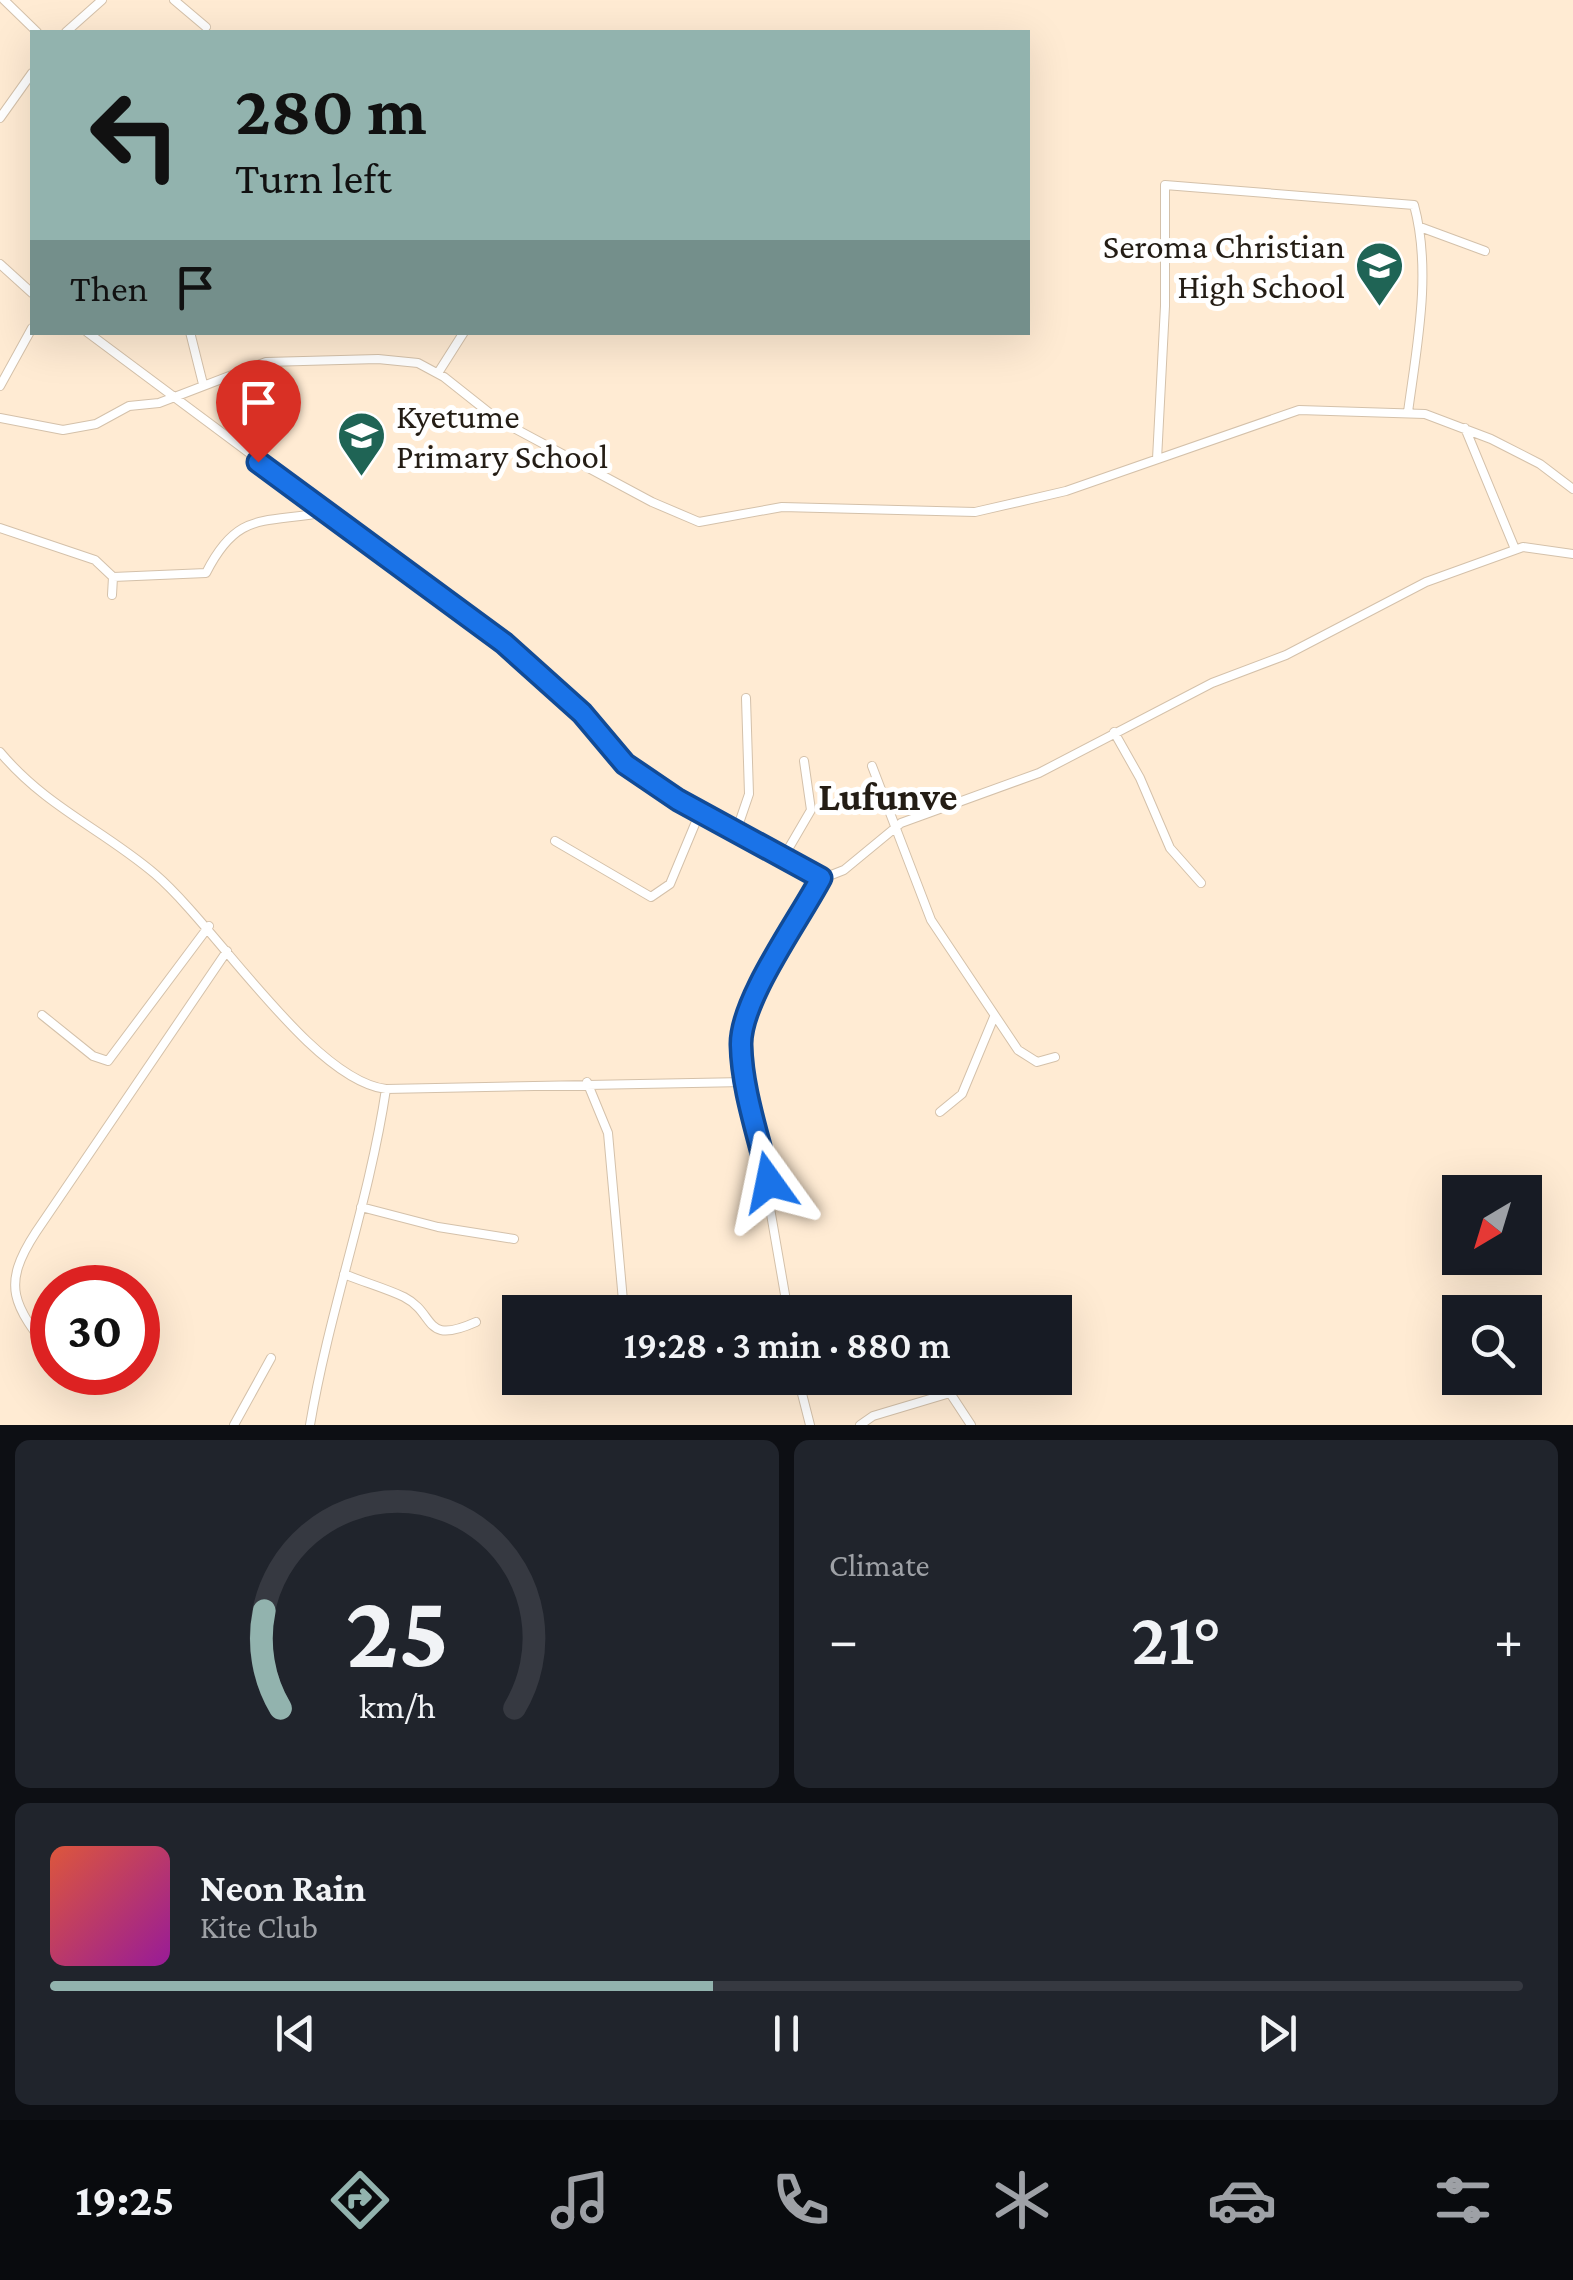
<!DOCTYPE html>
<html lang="en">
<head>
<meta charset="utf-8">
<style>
	:root { --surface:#171b24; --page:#20242c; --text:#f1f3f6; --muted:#9ea1a6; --line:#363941; --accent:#92b3ae }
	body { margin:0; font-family:"Crimson Pro",serif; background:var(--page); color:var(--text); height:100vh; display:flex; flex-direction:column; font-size:38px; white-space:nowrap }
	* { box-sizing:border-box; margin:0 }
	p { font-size:32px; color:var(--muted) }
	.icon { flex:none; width:55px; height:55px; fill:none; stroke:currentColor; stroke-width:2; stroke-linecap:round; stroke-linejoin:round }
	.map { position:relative; height:1425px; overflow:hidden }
	.details { display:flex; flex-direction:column; gap:15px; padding:15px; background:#0d0f14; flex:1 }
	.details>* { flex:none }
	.hud { position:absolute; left:30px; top:30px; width:1000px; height:305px; border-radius:0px; box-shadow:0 10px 40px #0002; background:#92b3ae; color:#111; overflow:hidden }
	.needle { width:65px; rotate:218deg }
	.tools { position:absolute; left:1442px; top:1175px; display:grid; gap:20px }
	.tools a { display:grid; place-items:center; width:100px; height:100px; border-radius:0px; background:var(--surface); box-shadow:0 10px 40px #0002; font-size:50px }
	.speed { position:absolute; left:30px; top:1265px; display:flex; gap:20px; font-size:50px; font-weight:700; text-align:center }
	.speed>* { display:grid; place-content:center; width:130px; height:130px; border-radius:50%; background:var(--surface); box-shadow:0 10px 40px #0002; line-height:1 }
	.speed .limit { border:15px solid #d22; background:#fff; color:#111 }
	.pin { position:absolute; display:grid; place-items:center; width:85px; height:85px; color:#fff; margin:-102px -42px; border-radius:50% 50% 50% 0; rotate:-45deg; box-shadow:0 0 10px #0007 }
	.pin .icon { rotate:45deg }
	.me { position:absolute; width:110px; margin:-55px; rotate:348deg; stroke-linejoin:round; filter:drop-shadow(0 0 8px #0008) }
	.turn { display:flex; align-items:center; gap:35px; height:210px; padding:0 40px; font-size:45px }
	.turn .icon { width:130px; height:130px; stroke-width:2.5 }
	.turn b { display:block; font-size:70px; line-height:85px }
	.then { display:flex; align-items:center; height:95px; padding:0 40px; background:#0003; gap:20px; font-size:38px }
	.big { font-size:75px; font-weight:600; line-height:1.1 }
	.details .widget { flex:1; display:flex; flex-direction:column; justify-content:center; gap:15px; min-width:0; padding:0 35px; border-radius:15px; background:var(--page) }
	.details .dial { align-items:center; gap:0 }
	.dial svg { height:260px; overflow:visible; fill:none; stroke:var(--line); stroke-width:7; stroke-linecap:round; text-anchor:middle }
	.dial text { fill:var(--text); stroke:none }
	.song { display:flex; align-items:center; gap:30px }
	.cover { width:120px; height:120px; border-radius:15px; background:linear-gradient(135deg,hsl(10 70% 55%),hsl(300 70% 35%)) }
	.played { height:10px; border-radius:5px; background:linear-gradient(90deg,var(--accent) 45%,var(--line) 45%) }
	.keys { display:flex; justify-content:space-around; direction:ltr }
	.heat { display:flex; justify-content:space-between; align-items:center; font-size:55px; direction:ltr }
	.details .tiles { flex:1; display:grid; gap:15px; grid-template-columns:1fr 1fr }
	.widget:last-child { grid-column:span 2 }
	.trip { position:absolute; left:502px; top:1295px; width:570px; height:100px; border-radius:0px; background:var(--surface); box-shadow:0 10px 40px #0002; font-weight:600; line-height:100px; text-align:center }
	.tab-bar { display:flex; height:160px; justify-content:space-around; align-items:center; background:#090b0e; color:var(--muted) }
	.tab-bar .icon { width:70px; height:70px }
	.tab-bar .on { color:var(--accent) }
	.tab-bar b { font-size:45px; color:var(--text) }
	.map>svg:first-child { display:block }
</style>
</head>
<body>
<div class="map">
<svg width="1573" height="1425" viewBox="0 0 1573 1425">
	<rect width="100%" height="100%" fill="#ffebd3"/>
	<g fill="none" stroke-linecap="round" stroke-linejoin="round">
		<defs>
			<path id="street" d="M 4,0 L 37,32
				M 174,0 L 206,27
				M 66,32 L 102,0
				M 0,118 L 32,73
				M 1420,227 L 1485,251
				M 0,264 L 32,293
				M 87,332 L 504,643 L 583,713 L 625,764 L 700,812 L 821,879 L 844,870 L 901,823 L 1039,773 L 1212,683 L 1286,655 L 1426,582 L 1523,547 L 1573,554
				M 190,332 L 203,384
				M 438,373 L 464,332
				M 0,386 L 32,328
				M 0,418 L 63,430 L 96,424 L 129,406 L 159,403 L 266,362 L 378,359 L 418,363 L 444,377 L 497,419 L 652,502 L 699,522 L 782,507 L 975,512 L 1066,491 L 1299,410 L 1425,414 L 1491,439 L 1540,464 L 1573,489
				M 1465,428 L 1515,549
				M 1157,459 L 1165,306 L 1165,185 L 1414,205 C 1432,271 1417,345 1408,412
				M 0,528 L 95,560 L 113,577 L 112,595
				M 113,577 L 206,573 C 238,510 263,524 326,512
				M 1114,732 L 1140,778 L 1170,848 L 1201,883
				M 0,752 C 46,807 102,829 155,874 C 216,926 312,1080 386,1089 L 745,1082
				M 872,766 L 931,920 L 1018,1050 L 1037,1062 L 1055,1057
				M 736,832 L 749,794 L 746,698
				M 555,841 L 651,897 L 670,884 L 700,812
				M 783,858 L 811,810 L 804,761
				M 42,1015 L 93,1056 L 108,1061 L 209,926
				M 587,1082 L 608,1133 L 624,1312
				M 940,1112 L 962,1094 L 994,1017
				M 361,1207 L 438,1227 L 514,1239
				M 344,1274 C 363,1282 385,1288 404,1297 C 437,1314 422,1346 476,1322
				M 551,1306 L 616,1312
				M 788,1312 L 741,1041 L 752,1004 L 821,879
				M 52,1355 C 14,1305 0,1287 36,1232 L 227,951
				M 798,1378 L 810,1425
				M 234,1425 L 271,1358
				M 310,1425 C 329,1311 369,1203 386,1089
				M 860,1425 L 873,1416 L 950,1393 L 971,1425"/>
		</defs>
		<use href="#street" stroke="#d4c1aa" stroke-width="10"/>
		<use href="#street" stroke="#fff" stroke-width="8"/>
	</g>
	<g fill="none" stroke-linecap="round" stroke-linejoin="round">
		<defs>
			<path id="route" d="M 258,462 L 504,643 L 582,713 L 625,764 L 678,800 L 821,878 C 799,920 740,1000 741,1045 C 742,1091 759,1137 769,1182"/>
		</defs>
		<use href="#route" stroke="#114b97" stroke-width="25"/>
		<use href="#route" stroke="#1a73e8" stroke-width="18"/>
	</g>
	<defs>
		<symbol id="school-pin" viewBox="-11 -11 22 30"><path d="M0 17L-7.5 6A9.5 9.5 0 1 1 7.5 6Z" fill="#1f6455" stroke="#fff"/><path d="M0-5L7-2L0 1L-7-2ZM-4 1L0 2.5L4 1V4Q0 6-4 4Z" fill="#fff"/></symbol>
	</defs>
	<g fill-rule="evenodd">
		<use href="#school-pin" x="1352" y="238" width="55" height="75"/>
		<use href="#school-pin" x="334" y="408" width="55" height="75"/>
	</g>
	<g text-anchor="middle" stroke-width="10" stroke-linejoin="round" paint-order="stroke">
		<g font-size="35" fill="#241d15" stroke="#fff" text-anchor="end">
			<text x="1345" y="258">Seroma Christian<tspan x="1345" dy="40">High School</tspan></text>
			<text x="396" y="428" text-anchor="start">Kyetume<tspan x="396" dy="40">Primary School</tspan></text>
		</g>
		<g font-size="40" font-weight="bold" fill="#241d15" stroke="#fff">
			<text x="888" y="810">Lufunve</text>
		</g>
	</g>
</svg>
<div class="tools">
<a><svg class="needle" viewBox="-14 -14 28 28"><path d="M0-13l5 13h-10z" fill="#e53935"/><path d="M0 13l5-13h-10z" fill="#9ea1a6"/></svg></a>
<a><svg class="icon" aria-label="search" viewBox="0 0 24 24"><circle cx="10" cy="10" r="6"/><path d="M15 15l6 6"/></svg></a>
</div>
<div class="speed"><div class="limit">30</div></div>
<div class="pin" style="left:258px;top:462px;background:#d93025"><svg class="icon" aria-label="arrive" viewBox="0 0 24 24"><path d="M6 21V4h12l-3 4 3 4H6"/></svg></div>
<svg class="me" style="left:769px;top:1182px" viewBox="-20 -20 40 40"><path d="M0-17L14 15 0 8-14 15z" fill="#1a73e8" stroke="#fff" stroke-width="4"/></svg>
<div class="trip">19:28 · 3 min · 880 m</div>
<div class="hud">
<div class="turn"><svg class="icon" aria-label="left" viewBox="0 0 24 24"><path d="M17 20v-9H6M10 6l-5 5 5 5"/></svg><div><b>280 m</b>Turn left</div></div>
<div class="then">Then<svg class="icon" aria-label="arrive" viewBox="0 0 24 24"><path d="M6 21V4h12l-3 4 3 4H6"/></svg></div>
</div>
</div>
<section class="details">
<div class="tiles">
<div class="widget dial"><svg viewBox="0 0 100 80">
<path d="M14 69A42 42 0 1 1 86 69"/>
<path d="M14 69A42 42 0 0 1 9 39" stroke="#92b3ae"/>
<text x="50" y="56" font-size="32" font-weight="700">25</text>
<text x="50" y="72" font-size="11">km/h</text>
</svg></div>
<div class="widget"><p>Climate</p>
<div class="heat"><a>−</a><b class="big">21°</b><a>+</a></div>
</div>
<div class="widget">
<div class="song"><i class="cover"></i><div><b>Neon Rain</b><p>Kite Club</p></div></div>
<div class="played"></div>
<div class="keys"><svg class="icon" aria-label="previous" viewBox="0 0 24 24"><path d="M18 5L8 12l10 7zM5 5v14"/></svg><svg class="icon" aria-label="pause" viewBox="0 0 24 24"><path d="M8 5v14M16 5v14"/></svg><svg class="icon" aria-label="next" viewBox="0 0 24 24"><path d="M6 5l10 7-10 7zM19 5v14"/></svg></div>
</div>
</div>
</section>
<nav class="tab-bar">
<b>19:25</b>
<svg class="icon on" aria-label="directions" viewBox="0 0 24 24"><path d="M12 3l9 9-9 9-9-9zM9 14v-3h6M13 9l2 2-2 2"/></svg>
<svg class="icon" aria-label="music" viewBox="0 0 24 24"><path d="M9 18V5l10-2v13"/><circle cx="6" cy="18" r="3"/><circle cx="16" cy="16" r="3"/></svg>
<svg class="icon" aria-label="phone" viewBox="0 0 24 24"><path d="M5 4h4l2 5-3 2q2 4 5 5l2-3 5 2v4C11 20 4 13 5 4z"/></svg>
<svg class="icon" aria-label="climate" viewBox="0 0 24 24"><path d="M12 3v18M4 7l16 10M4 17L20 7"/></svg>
<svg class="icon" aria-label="car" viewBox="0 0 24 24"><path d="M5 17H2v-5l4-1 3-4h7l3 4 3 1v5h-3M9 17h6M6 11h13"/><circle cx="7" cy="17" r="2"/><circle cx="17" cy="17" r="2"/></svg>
<svg class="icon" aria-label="filters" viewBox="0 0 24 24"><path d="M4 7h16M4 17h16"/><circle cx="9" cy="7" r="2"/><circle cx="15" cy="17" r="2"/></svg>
</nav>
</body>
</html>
